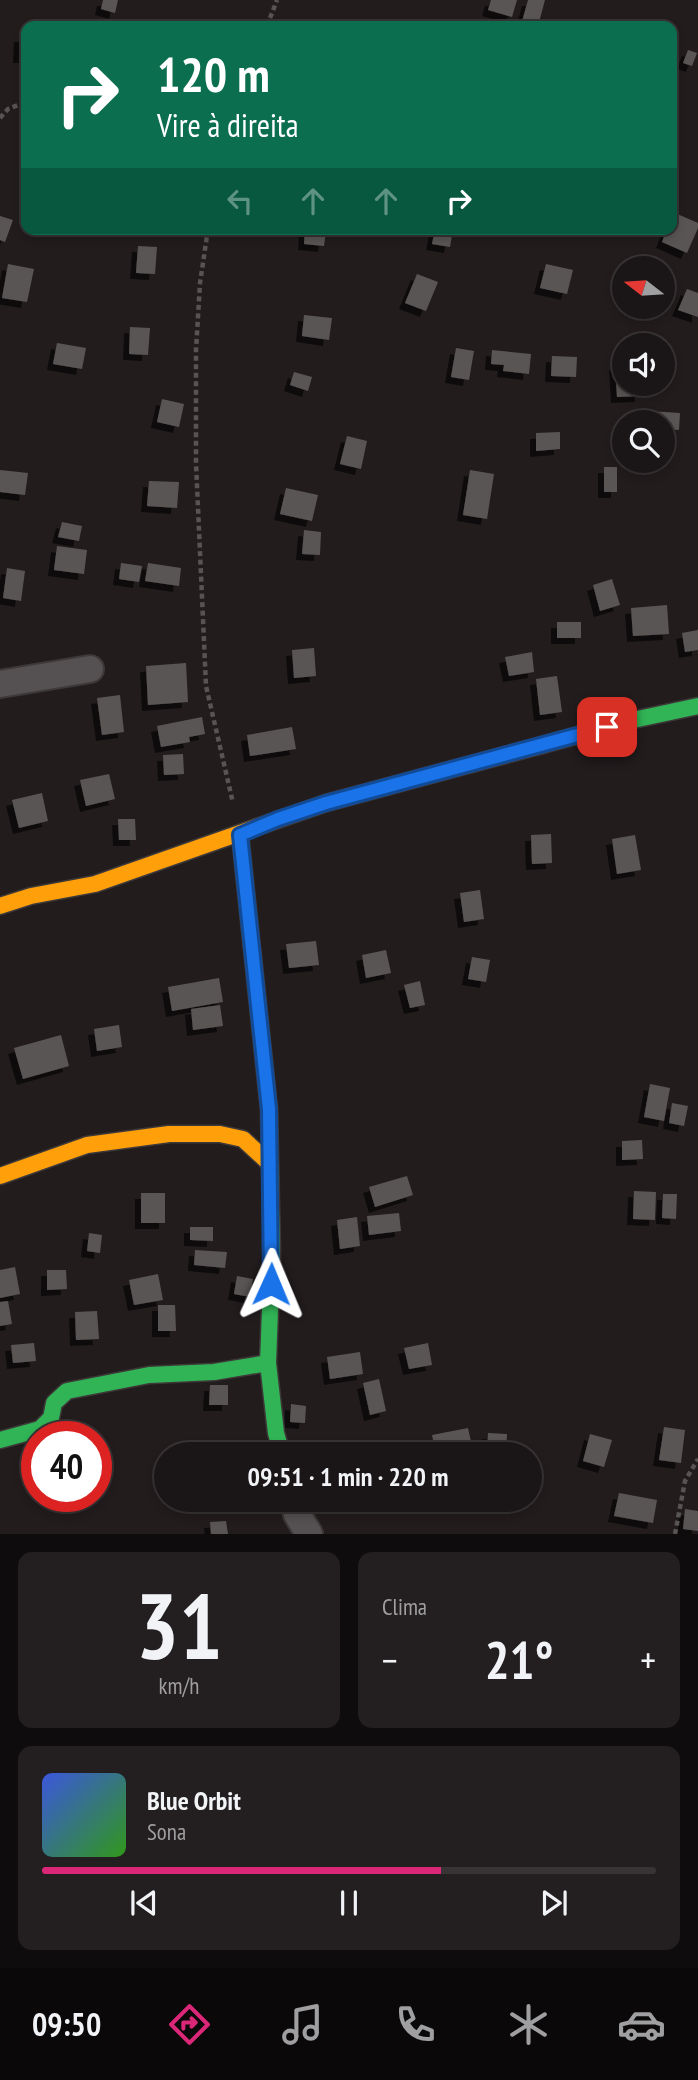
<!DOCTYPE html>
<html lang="pt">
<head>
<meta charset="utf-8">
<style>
	:root { --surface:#1a1516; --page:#231e1f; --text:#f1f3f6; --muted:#9f9fa1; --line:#383435; --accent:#db2777 }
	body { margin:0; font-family:"PT Sans Narrow",sans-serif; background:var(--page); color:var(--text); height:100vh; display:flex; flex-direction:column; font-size:26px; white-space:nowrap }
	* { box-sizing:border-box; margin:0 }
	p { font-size:23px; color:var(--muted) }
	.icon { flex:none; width:38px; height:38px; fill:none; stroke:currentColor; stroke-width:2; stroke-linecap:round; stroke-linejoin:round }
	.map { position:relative; height:1534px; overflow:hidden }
	.drawer { display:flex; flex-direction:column; gap:18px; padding:18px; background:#0e0c0c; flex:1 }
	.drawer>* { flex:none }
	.guide { position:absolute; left:21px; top:21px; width:656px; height:214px; border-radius:14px; box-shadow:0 4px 10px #0003,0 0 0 2px var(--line); background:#0b6e4f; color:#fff; overflow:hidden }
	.needle { width:46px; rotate:287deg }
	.controls { position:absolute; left:612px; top:256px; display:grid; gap:14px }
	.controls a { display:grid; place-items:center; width:63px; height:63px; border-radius:50%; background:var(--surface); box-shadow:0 4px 10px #0003,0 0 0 2px var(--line); font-size:35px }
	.speed { position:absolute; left:21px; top:1421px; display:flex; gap:14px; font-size:35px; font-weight:700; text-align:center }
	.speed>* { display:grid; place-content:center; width:91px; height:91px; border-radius:50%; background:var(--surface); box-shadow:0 4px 10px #0003,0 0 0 2px var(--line); line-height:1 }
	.speed .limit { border:10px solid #d22; background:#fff; color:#111 }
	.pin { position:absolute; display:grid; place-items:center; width:60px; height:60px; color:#fff; margin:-30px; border-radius:14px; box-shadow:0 4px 10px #0006 }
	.me { position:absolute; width:77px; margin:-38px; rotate:1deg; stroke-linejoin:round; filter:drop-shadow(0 0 5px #0008) }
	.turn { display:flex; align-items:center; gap:24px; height:147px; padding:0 21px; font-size:32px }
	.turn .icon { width:91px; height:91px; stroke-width:2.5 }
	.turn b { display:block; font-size:49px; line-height:60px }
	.lanes { display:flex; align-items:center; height:66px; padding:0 21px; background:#0003; justify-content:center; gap:35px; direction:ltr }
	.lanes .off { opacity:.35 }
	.big { font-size:52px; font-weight:700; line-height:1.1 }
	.drawer .widget { flex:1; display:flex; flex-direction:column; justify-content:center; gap:10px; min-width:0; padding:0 24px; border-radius:14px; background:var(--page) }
	.drawer .dial { align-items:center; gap:0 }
	.dial b { font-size:91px; line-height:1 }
	.song { display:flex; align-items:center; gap:21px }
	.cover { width:84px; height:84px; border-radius:10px; background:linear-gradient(135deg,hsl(230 70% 55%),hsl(110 70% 35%)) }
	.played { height:7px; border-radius:4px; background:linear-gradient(90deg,var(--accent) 65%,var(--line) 65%) }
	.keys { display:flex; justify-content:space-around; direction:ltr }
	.heat { display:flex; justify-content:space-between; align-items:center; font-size:38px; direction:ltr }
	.drawer .tiles { flex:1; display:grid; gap:18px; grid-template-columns:1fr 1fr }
	.widget:last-child { grid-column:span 2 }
	.trip { position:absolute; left:154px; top:1442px; width:388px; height:70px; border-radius:35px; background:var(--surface); box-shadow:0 4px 10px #0003,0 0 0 2px var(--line); font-weight:700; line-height:70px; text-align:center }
	.tab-bar { display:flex; height:112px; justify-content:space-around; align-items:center; background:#0a0809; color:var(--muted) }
	.tab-bar .icon { width:49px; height:49px }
	.tab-bar .active { color:var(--accent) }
	.tab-bar b { font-size:32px; color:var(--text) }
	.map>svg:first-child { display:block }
</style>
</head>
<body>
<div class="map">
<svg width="698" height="1534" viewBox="0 0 698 1534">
	<defs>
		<filter id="shadow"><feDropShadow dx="-6" dy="6" stdDeviation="0" flood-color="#0009"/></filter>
	</defs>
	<rect width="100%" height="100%" fill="#221c1d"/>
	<path fill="#5a5555" filter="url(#shadow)" d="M 103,0 L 118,0 L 115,13 L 101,9 Z
		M 491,0 L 517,0 L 512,17 L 488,10 Z
		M 528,0 L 545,0 L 538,26 L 521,25 Z
		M 20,36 L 26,36 L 26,57 L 19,57 Z
		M 688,50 L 697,53 L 692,66 L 683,63 Z
		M 672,125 L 678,126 L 673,148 L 672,148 Z
		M 675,213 L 698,223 L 698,228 L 687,253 L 662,242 L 667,229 L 672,229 L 672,219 Z
		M 0,216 L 13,220 L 5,242 L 0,240 Z
		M 305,229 L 326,231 L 324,246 L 304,244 Z
		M 435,229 L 453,229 L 450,247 L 432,244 Z
		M 138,246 L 157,247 L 155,274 L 136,273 Z
		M 8,264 L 34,269 L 27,302 L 2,298 Z
		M 546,264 L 573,270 L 567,294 L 540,288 Z
		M 417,274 L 438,282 L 426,311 L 405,303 Z
		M 687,289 L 698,293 L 698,317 L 678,310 Z
		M 304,315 L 332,318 L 329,340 L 302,336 Z
		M 130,327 L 150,328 L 148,355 L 129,354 Z
		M 57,343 L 86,348 L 82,369 L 53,364 Z
		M 456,348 L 474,351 L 469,380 L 451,377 Z
		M 492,350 L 531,354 L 529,374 L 503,371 L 504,365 L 491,364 Z
		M 552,356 L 577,357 L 576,377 L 551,376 Z
		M 625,363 L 625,383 L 640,383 L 641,396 L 617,397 L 615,364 Z
		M 294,372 L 312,377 L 308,391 L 290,385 Z
		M 162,399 L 184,404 L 179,427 L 157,422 Z
		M 648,411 L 680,413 L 679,430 L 663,429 L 663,422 L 648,422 Z
		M 560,432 L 560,449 L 536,451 L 536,433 Z
		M 347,436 L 367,441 L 361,469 L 340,464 Z
		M 604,467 L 617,467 L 617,492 L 604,492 Z
		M 0,470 L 28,473 L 25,495 L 0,492 Z
		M 470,470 L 494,474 L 487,519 L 463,515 Z
		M 149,481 L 179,482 L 177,508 L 147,506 Z
		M 286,488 L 318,495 L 312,521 L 280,514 Z
		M 62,522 L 82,526 L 79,541 L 58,537 Z
		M 304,530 L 321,532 L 320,555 L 302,554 Z
		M 57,546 L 87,550 L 84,574 L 54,570 Z
		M 121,563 L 142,566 L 139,582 L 119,579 Z
		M 148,563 L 181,568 L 179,586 L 145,581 Z
		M 7,568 L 25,571 L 21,601 L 3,598 Z
		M 612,579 L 620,605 L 600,611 L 593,585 Z
		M 667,605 L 669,634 L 633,636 L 631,608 Z
		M 557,622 L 581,622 L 581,638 L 557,638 Z
		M 698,630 L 698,650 L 685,652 L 682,633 Z
		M 314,648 L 316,676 L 294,678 L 292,650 Z
		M 532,652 L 534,672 L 509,676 L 505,657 Z
		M 186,663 L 188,702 L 148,705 L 146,666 Z
		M 557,676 L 562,712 L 540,715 L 536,679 Z
		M 120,695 L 124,732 L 102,735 L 97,698 Z
		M 202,717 L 205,734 L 189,737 L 190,742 L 161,747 L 157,726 Z
		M 292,727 L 296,749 L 250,756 L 247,735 Z
		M 183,754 L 184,774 L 164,775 L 163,755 Z
		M 109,774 L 115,799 L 86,806 L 80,780 Z
		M 42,793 L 48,821 L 19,828 L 12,800 Z
		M 118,819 L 135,819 L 136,840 L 119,840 Z
		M 551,834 L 552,863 L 532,864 L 531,835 Z
		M 635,835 L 641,870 L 617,874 L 612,839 Z
		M 480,890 L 484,919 L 464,922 L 460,893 Z
		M 316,941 L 319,965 L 289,968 L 286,944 Z
		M 386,950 L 391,973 L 366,978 L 362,955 Z
		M 472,957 L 490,960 L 486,982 L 468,979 Z
		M 219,978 L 223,1002 L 172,1011 L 168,987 Z
		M 420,981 L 425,1005 L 410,1008 L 404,985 Z
		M 220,1005 L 223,1026 L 193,1030 L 191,1009 Z
		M 119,1025 L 122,1047 L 97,1051 L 94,1029 Z
		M 61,1035 L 69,1066 L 23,1079 L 14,1048 Z
		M 650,1084 L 670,1088 L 664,1121 L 644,1117 Z
		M 672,1103 L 688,1106 L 684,1126 L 669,1123 Z
		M 642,1140 L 643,1159 L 622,1160 L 622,1141 Z
		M 407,1176 L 413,1195 L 375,1207 L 369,1187 Z
		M 634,1191 L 656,1192 L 655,1220 L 633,1219 Z
		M 141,1193 L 165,1193 L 165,1223 L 141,1223 Z
		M 663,1194 L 677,1194 L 676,1219 L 662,1218 Z
		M 399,1213 L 401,1231 L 369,1235 L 367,1216 Z
		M 357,1217 L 360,1246 L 340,1249 L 337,1220 Z
		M 190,1227 L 213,1227 L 213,1241 L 190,1240 Z
		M 89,1233 L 102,1235 L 100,1253 L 87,1251 Z
		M 195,1250 L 227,1252 L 225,1268 L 194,1265 Z
		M 15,1267 L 20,1294 L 0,1298 L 0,1270 Z
		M 47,1270 L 66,1270 L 67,1289 L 47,1290 Z
		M 158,1274 L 163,1300 L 134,1305 L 129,1280 Z
		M 237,1276 L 253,1279 L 250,1297 L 234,1294 Z
		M 8,1301 L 12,1324 L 0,1326 L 0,1302 Z
		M 158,1305 L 175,1305 L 176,1331 L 158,1331 Z
		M 97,1311 L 99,1339 L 76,1340 L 75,1312 Z
		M 34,1343 L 36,1361 L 13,1363 L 11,1345 Z
		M 428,1343 L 432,1365 L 409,1369 L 404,1348 Z
		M 360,1352 L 363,1374 L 330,1379 L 327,1357 Z
		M 379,1379 L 386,1411 L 370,1415 L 363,1383 Z
		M 210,1385 L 228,1385 L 228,1405 L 209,1405 Z
		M 291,1404 L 306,1406 L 305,1423 L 290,1422 Z
		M 664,1427 L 685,1430 L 681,1463 L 659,1460 Z
		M 468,1428 L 472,1446 L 436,1454 L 432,1435 Z
		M 488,1433 L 507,1434 L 506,1454 L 487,1454 Z
		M 590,1434 L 612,1440 L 604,1467 L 583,1461 Z
		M 619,1493 L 657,1500 L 653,1523 L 614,1516 Z
		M 685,1509 L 698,1511 L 698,1531 L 683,1529 Z
		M 226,1521 L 228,1534 L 211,1534 L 210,1522 Z"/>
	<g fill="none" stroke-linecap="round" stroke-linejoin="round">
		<defs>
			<path id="street" d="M 0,684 L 90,669
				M 293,1500 L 297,1514 L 309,1534"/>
			<path id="fast" d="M 542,745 L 633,720 L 698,706
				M 240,835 L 269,1109 L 272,1257 L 268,1363 L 276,1433 L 282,1454
				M 0,1440 L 40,1429 L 51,1418 L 54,1403 L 67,1391 L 149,1375 L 214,1372 L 268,1363"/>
			<path id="slow" d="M 0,906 L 31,896 L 95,884 L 257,827
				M 0,1176 L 87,1145 L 169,1134 L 220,1134 L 243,1139 L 269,1163"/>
			<path id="jam" d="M 257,827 L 326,803 L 542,745"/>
		</defs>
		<use href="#street" stroke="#3e3939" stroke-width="30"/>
		<use href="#fast" stroke="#3e3939" stroke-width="19"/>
		<use href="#slow" stroke="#3e3939" stroke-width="19"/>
		<use href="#jam" stroke="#3e3939" stroke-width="19"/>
		<path stroke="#585454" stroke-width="4.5" stroke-dasharray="5 3.5" stroke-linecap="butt" d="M 267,26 L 277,0
			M 0,118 L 8,109 L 26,102
			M 208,229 L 200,283 L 196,350 L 196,463 L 206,686 L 233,803
			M 675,1534 L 685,1481 L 698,1459"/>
		<use href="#street" stroke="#555051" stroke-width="26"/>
		<use href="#fast" stroke="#30b455" stroke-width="16"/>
		<use href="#slow" stroke="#ff9f0a" stroke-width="16"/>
		<use href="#jam" stroke="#e5322d" stroke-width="16"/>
	</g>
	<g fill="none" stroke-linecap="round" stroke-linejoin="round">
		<defs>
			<path id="route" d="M 271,1284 L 269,1109 L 240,835 L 278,819 L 326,803 L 607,727"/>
		</defs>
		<use href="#route" stroke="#114b97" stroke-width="18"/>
		<use href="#route" stroke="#1a73e8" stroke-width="12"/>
	</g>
</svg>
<div class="controls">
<a><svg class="needle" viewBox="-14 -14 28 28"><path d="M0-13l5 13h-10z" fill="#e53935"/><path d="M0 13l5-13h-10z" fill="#9f9fa1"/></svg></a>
<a><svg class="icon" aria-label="sound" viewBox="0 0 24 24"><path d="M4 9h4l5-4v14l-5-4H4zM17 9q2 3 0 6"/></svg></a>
<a><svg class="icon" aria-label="search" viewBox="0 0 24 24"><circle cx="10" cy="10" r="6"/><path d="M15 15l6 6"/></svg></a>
</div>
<div class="speed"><div class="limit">40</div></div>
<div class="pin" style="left:607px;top:727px;background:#d93025"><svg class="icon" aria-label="arrive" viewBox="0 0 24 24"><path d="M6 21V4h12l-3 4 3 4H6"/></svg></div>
<svg class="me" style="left:271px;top:1284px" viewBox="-20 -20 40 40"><path d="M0-17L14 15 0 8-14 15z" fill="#1a73e8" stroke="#fff" stroke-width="4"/></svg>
<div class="trip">09:51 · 1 min · 220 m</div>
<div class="guide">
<div class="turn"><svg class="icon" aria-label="right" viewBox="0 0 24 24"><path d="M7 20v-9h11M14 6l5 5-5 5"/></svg><div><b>120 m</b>Vire à direita</div></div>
<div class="lanes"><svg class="icon off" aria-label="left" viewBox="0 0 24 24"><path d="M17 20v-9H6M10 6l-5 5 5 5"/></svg><svg class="icon off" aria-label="ahead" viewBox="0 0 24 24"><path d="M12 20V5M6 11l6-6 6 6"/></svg><svg class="icon off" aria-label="ahead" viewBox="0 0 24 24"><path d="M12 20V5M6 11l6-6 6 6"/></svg><svg class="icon" aria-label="right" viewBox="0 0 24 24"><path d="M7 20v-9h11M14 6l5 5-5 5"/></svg></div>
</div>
</div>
<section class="drawer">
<div class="tiles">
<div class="widget dial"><b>31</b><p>km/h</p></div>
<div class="widget"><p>Clima</p>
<div class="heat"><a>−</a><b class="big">21°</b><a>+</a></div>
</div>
<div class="widget">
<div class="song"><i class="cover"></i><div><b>Blue Orbit</b><p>Sona</p></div></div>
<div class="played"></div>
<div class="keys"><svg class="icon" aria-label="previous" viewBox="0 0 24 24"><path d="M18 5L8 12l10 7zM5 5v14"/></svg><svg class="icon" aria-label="pause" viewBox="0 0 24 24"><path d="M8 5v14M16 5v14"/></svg><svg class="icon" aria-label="next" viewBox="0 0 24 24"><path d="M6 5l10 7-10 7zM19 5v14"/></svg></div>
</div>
</div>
</section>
<nav class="tab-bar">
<b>09:50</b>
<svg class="icon active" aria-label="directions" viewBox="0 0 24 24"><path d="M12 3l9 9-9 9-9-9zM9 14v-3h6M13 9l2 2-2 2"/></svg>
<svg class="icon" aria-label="music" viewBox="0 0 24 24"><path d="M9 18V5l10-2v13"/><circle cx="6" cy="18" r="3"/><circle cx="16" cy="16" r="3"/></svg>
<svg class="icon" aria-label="phone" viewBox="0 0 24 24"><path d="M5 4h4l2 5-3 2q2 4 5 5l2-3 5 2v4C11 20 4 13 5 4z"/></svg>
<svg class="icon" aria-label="climate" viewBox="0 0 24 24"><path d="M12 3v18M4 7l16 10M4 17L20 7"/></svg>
<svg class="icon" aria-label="car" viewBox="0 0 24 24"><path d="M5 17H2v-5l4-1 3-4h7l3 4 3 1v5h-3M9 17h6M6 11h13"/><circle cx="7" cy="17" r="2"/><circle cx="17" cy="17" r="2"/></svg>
</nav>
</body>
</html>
